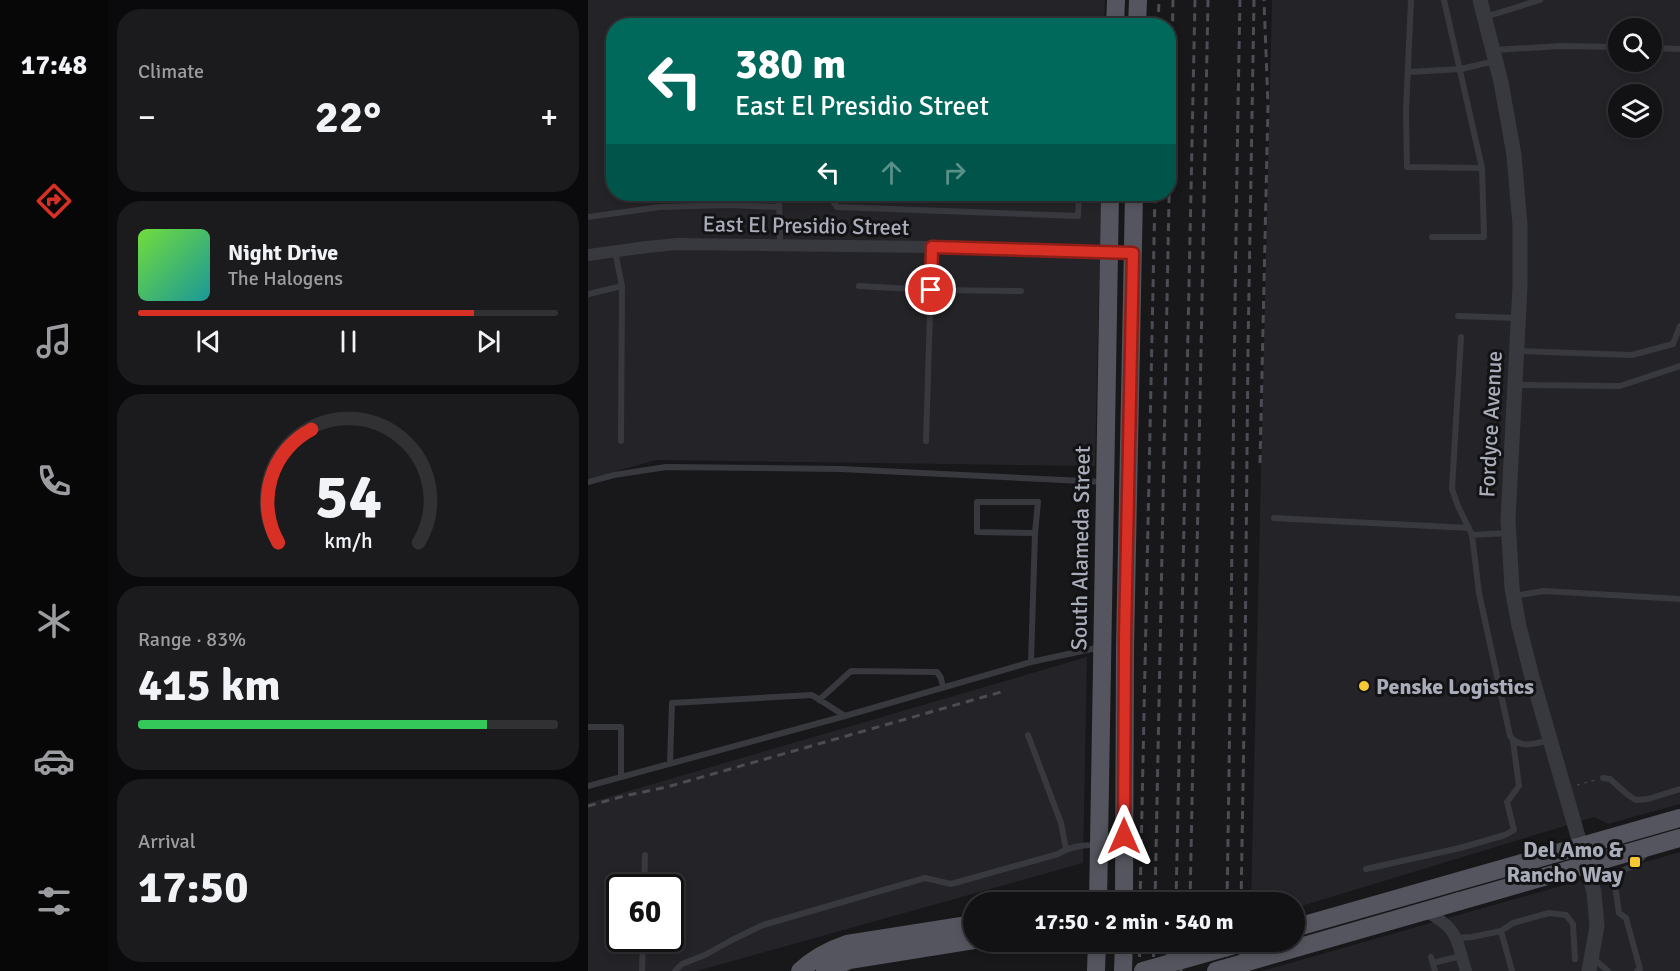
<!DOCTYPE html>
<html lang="en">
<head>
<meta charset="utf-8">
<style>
	:root { --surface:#121114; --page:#1b1a1d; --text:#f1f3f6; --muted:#9c9da0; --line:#313134; --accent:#d93025 }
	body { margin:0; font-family:Signika,sans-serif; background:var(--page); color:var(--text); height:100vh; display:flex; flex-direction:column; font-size:22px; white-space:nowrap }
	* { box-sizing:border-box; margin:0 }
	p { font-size:20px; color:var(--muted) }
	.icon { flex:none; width:33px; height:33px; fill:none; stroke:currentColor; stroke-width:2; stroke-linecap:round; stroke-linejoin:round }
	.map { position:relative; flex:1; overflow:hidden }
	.details { display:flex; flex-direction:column; gap:9px; padding:9px; background:#0a090b; width:480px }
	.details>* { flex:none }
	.banner { position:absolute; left:18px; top:18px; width:570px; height:183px; border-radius:24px; box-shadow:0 3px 9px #0003,0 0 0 2px var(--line); background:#00695c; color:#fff; overflow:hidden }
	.fabs { position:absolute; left:1020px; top:18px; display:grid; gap:12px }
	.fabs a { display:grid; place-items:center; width:54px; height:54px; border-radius:50%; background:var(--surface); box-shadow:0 3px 9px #0003,0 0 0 2px var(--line); font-size:30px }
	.speed { position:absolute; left:18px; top:874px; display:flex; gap:12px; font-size:30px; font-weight:700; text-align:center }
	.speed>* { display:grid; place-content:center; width:78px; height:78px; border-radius:50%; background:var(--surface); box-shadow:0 3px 9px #0003,0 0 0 2px var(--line); line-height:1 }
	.speed .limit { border:3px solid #111; border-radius:9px; background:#fff; color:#111 }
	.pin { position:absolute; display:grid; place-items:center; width:51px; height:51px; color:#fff; margin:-26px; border:3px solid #fff; border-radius:50%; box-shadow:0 2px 6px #0007 }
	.me { position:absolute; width:66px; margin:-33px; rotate:0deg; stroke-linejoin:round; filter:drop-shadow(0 0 4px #0008) }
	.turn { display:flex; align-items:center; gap:21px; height:126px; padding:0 30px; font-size:27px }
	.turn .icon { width:78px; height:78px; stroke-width:2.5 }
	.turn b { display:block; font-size:42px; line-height:51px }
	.lanes { display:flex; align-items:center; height:57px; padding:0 30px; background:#0003; justify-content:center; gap:30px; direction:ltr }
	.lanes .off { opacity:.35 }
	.big { font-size:45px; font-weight:700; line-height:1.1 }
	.details .tile { flex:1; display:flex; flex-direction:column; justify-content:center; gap:9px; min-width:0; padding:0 21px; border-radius:24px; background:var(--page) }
	.details .dial { align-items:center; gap:0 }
	.dial svg { height:156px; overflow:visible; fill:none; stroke:var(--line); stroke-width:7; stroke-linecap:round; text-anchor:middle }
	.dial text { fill:var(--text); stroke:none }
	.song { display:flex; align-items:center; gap:18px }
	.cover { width:72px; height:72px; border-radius:9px; background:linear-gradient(135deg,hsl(100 70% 55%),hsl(180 70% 35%)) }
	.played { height:6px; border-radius:3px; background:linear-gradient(90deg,var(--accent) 80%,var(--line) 80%) }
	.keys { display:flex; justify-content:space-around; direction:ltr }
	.heat { display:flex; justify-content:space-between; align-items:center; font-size:33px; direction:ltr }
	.charge { height:9px; border-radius:4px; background:linear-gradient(90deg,#34c759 83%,var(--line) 0) }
	.trip { position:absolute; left:375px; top:892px; width:342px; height:60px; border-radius:30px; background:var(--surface); box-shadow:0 3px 9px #0003,0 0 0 2px var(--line); font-weight:700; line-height:60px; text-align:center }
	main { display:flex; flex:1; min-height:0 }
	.menu { display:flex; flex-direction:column; width:108px; justify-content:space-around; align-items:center; background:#070708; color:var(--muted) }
	.menu .icon { width:42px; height:42px }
	.menu .active { color:var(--accent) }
	.menu b { font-size:27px; color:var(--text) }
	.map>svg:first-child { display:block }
</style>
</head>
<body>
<main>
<nav class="menu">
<b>17:48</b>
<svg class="icon active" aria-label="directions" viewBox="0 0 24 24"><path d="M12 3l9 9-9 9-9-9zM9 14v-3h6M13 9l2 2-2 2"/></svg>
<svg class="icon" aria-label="music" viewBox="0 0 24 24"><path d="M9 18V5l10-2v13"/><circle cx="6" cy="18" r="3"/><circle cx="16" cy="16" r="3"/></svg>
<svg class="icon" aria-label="phone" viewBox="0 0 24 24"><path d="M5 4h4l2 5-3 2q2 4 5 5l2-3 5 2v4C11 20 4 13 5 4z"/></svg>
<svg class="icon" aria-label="climate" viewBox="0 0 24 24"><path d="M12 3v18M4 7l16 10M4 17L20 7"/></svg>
<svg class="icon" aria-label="car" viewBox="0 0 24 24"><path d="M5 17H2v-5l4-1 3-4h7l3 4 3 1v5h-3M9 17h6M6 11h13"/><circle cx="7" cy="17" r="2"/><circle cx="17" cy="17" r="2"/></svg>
<svg class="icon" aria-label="filters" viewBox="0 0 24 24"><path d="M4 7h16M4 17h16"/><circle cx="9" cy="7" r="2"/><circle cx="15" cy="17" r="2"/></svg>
</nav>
<section class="details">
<div class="tile"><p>Climate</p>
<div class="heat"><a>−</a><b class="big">22°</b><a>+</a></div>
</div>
<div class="tile">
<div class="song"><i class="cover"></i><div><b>Night Drive</b><p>The Halogens</p></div></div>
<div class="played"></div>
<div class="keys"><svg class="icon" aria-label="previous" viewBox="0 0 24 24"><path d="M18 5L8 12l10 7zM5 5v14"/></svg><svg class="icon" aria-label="pause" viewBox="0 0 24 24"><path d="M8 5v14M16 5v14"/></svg><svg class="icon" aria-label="next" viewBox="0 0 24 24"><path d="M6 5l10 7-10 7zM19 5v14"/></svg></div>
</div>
<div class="tile dial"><svg viewBox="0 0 100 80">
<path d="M14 69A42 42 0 1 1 86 69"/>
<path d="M14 69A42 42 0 0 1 31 11" stroke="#d93025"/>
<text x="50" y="56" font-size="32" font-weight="700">54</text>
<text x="50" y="72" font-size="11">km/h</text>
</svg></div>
<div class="tile"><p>Range · 83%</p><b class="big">415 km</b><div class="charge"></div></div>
<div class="tile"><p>Arrival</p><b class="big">17:50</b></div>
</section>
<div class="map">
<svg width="1092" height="971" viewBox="0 0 1092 971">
	<rect width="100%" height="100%" fill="#18171a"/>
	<path fill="#242327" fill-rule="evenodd" d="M 0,0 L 517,0 L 516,25 L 26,26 L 26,194 L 513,194 L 507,466 L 68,460 L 0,479 Z
		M 684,0 L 1092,0 L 1092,804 L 1020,824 L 1006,817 L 707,908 L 706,903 L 663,903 ZM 1030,28 L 1064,28 L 1064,62 L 1030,62 ZM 1030,94 L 1064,94 L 1064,128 L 1030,128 Z
		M 499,657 L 495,863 L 109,971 L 0,971 L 0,803 ZM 32,888 L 82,888 L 82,939 L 32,939 Z
		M 1092,852 L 1092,971 L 674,971 Z"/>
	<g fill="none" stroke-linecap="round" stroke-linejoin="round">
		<path stroke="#3e4046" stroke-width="1.5" stroke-dasharray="3 4.5" stroke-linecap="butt" d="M 989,785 L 1007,780"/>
		<path stroke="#38393f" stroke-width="6" d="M 823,0 L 818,111 L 819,167 L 894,168 L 856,0
			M 897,17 L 952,0
			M 1064,48 L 1092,49
			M 906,50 L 973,46 L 1030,47
			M 821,72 L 873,69 L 907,61
			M 191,194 L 192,245
			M 240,194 L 249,207 L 490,216 L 491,194
			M 0,217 L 72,207 L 142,205 L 191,207
			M 844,237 L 896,237 L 894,168
			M 27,251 L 34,286 L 33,441
			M 271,286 L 343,290 L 433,291
			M 0,294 L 34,286
			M 870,316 L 929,318
			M 873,337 L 864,489 L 870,506 L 884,535
			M 929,351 L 1044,355 L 1085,344 L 1092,326
			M 927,385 L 1032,386 L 1092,366
			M 338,441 L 344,247
			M 0,482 L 26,475 L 78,467 L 253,469 L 516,482
			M 686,518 L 881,528
			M 447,533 L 450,502 L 389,502 L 389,532 L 447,533 L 443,662 L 513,647
			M 920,533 L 884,535 L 891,593 L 922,736 C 932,750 948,743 962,740
			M 926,596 L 956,591 L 1092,599
			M 231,700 L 263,671 L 349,672 L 353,678 L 355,688
			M 0,727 L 33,727 L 33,777
			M 440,735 L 473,823 L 478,849
			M 82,763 L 84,703 L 224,695 L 257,716
			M 1015,778 L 1022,779 L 1040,795 L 1048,800 L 1060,799 L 1092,789
			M 0,786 L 257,716 L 443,662
			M 778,869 L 872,848 L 917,835 L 926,830 L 919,802 L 931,786 L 925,741
			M 56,888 L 57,855
			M 913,931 L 924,971
			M 868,938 L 884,937 L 913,931 L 925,923 L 961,913 L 978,915 L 985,924 L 987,959
			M 843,957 L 847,971
			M 1005,958 L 1020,971
			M 845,963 L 873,956
			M 54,971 L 55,939
			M 87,971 L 94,964 L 117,955 L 144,940 L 175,925 L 337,878 L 363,884 L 470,854 C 483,846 496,845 510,845
			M 1049,971 L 1052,969 L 1038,918 L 1031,913 L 1026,878 L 1033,871 L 1045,866 L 1059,853"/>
		<path stroke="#38393f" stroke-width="12" d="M 0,255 L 59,247 L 89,244 L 344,247 L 545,253
			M 835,910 C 870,928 867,935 878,971"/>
		<path stroke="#38393f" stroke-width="15" d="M 892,0 L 913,82 L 926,155 L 932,225 L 932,286 L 920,520 L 924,588 L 931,626 L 944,677 L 1006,892 L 1009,926 L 1001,971"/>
		<path stroke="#54555e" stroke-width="18" d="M 527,26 L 528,0
			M 549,26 L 550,0
			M 872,901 L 1092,838
			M 510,903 L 522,194
			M 536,903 L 537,648 L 546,194
			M 706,928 L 1092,818
			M 212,971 C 226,958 241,950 259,944 L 386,924
			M 237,971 L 261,960 L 386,940
			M 508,971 L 509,942
			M 535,971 L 536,942"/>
		<path stroke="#4b4c54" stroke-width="3" stroke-dasharray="8 6" stroke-linecap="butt" d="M 570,26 L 571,0
			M 672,463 L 680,105 L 676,0
			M 0,806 L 36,796 L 79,787 L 413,692
			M 552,903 L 567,194
			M 567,903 L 585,0
			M 588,903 L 607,0
			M 602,903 L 620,0
			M 639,903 C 644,602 646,301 652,0
			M 653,903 L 657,667 L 660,348 L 666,0
			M 551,971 L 552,942
			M 565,971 L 566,942
			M 579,971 L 580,942
			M 593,971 L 594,942
			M 638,971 L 638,942
			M 652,971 L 653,942"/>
		<path stroke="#54555e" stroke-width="18" d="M 555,971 L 657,942
			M 628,971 L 872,901"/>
	</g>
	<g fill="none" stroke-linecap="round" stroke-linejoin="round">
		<defs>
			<path id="route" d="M 343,290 L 344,247 L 545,253 L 537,638 L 536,836"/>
		</defs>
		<use href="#route" stroke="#8d1f18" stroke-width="15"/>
		<use href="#route" stroke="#d93025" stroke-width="10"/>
	</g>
	<g fill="#f5c934" stroke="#131215" stroke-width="2">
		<circle cx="776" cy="686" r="6"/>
		<rect x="1041" y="856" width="12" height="12" rx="3"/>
	</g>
	<g text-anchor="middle" stroke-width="6" stroke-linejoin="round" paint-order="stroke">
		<g font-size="22" fill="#a9adba" stroke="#131215">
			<text transform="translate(218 225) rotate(1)" y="8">East El Presidio Street</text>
			<text transform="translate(902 424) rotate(-87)" y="8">Fordyce Avenue</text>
			<text transform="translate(492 548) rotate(-89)" y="8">South Alameda Street</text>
		</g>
		<g font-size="22" font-weight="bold" fill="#a9adba" stroke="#131215" text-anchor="start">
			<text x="788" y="694">Penske Logistics</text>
			<text x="1035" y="857" text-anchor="end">Del Amo &amp;<tspan x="1035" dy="25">Rancho Way</tspan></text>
		</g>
	</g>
</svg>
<div class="fabs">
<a><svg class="icon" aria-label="search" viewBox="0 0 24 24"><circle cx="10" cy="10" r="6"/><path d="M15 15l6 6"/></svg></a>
<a><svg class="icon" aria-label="layers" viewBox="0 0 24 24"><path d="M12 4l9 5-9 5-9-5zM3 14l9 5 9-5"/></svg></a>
</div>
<div class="speed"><div class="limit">60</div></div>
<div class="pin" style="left:343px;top:290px;background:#d93025"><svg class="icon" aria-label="arrive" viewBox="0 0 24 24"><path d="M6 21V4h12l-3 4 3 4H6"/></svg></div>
<svg class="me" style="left:536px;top:836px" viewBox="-20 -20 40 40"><path d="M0-17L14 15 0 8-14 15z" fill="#d93025" stroke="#fff" stroke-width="4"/></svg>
<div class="trip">17:50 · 2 min · 540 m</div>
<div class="banner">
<div class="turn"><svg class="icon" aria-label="left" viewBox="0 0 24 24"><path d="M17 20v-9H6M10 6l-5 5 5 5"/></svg><div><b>380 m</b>East El Presidio Street</div></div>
<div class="lanes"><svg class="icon" aria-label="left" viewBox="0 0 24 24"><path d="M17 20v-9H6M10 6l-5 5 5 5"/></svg><svg class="icon off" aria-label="ahead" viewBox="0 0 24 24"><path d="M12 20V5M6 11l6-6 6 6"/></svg><svg class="icon off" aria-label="right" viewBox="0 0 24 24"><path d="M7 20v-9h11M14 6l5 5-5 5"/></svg></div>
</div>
</div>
</main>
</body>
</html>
